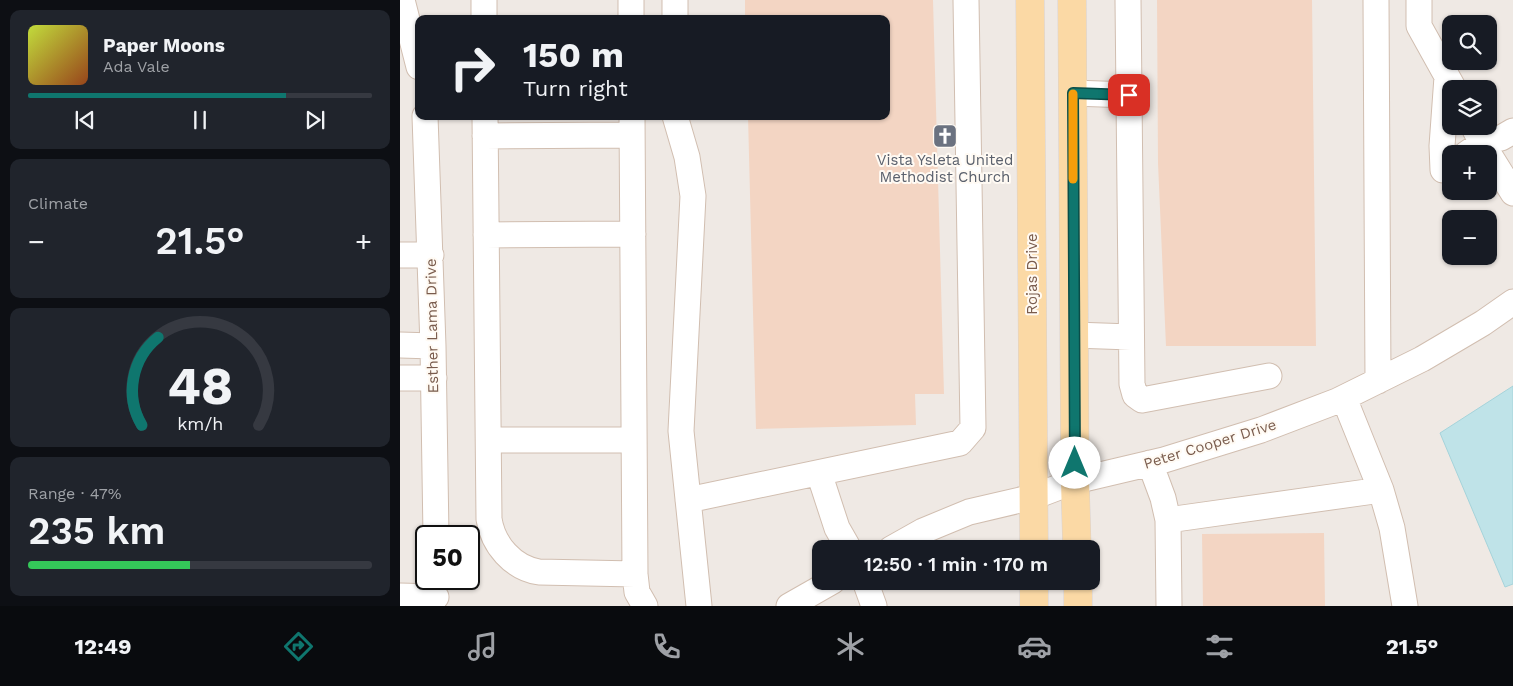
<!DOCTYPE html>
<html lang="en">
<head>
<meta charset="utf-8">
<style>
	:root { --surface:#171b24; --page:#20242c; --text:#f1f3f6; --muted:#9ea1a6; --line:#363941; --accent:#0f766e }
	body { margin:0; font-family:"Work Sans",sans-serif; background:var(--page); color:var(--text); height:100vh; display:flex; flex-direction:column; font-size:19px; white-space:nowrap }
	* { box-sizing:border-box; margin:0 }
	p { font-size:16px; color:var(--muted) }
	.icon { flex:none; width:28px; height:28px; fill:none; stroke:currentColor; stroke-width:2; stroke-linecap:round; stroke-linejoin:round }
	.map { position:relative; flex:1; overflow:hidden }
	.details { display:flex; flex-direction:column; gap:10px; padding:10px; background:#0d0f14; width:400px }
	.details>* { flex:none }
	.banner { position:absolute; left:15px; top:15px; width:475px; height:105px; border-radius:10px; box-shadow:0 1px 4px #0004; background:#171b24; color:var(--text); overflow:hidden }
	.fabs { position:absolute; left:1042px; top:15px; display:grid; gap:10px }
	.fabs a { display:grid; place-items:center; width:55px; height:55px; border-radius:10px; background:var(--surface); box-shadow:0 1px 4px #0004; font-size:25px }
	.speed { position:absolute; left:15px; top:525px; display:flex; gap:10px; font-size:25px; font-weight:700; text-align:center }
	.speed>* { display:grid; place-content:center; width:65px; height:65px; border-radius:50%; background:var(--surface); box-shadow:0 1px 4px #0004; line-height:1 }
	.speed .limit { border:2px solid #111; border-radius:8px; background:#fff; color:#111 }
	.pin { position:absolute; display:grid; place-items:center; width:42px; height:42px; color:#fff; margin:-21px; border-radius:10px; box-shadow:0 2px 8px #0006 }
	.me { position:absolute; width:55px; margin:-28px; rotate:0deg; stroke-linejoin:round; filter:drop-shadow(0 0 4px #0008) }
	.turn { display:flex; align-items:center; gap:18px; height:105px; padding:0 25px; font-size:22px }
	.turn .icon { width:65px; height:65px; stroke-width:2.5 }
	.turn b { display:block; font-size:35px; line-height:42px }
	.big { font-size:38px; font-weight:600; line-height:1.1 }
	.details .tile { flex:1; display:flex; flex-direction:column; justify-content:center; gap:8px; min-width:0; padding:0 18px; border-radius:10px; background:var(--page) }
	.details .dial { align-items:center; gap:0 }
	.dial svg { height:130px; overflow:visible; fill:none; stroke:var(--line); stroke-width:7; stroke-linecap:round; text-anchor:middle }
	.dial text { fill:var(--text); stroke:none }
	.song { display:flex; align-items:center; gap:15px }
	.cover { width:60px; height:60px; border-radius:8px; background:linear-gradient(135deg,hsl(70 70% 55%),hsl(20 70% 35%)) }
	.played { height:5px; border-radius:2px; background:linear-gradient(90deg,var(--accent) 75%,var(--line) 75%) }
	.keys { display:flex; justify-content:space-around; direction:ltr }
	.heat { display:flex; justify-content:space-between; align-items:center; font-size:28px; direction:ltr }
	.charge { height:8px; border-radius:4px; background:linear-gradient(90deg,#34c759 47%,var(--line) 0) }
	.trip { position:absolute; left:412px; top:540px; width:288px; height:50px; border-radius:10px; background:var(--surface); box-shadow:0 1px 4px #0004; font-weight:600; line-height:50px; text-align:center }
	.tabs { display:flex; height:80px; justify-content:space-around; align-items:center; background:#090b0e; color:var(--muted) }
	.tabs .icon { width:35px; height:35px }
	.tabs .current { color:var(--accent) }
	.tabs b { font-size:22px; color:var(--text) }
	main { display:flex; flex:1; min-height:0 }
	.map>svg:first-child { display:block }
</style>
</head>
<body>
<main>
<section class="details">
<div class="tile">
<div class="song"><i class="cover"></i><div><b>Paper Moons</b><p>Ada Vale</p></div></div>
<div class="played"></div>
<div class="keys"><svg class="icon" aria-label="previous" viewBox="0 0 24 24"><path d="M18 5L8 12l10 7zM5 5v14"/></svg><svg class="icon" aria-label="pause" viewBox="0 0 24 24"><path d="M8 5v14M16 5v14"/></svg><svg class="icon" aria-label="next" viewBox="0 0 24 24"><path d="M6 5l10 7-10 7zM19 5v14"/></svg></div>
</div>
<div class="tile"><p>Climate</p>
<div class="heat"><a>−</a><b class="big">21.5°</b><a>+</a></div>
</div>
<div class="tile dial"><svg viewBox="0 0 100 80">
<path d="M14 69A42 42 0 1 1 86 69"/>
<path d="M14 69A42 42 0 0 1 24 15" stroke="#0f766e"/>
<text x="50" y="56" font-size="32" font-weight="700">48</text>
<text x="50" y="72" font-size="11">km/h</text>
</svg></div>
<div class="tile"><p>Range · 47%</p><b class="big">235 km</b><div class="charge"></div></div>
</section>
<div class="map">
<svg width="1113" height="606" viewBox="0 0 1113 606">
	<rect width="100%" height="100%" fill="#fdf6ec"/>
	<path fill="#efe9e4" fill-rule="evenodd" d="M 0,0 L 1113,0 L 1113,606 L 0,606 ZM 19,19 L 486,19 L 486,116 L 19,116 ZM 1051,24 L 1089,24 L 1089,61 L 1051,61 ZM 1051,89 L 1089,89 L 1089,126 L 1051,126 ZM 1051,154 L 1089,154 L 1089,191 L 1051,191 ZM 1051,219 L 1089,219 L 1089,256 L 1051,256 ZM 26,536 L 69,536 L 69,579 L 26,579 ZM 421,549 L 691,549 L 691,581 L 421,581 Z"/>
	<path fill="#bfe3e8" stroke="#a5d3da" d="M 1113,386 L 1113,584 L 1105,587 L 1040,433 Z"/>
	<path fill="#f3d5c3" d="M 345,0 L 533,0 L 544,394 L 515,394 L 516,425 L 356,429 L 348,116 L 486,116 L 486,19 L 345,19 Z
		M 757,0 L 912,0 L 916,346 L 766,346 L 758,163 Z
		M 924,533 L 925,606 L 803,606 L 802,534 Z"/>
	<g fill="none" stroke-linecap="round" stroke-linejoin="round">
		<defs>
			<path id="minor" d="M 2,0 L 19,67
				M 84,0 L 84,19
				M 231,0 L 231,19
				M 728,0 L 732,384 L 735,395 L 742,400 L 869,376
				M 976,0 L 978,381
				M 1019,0 L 1019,26 L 1054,89
				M 275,19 L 275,0
				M 1047,77 L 1042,146 L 1043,170 L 1051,164
				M 673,93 L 729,95
				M 25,116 L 33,346 L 36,536
				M 85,116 L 89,519 C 93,545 113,568 139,572 L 235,574
				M 232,116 L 235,574 L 237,592 L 245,606
				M 275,116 L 287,157 L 293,196 L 281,431 L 299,606
				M 1073,126 L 1082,143 L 1101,138 L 1113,131
				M 85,136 L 232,135
				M 1066,154 L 1082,143 L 1113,193
				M 86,235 L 233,234
				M 0,255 L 31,255
				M 674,335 L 731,337
				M 0,345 L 33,346
				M 0,378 L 34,378
				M 89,440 L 234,440
				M 750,463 L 763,498 L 768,520 L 769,606
				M 419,473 L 437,528 L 449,549
				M 981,490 L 992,528 L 1005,606
				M 288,500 L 560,443 L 573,428 L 566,0
				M 768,520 L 981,490 L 944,398
				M 491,549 L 523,531 L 569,512 L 633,497 L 675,481 L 764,460 L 861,430 L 937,401 L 1022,359 L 1083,323 L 1113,302
				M 465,581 L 474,606
				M 0,596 L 36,597
				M 389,606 L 433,581"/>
			<path id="major" d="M 630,0 L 634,549
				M 672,0 L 675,481 L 677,549
				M 634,581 L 634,606
				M 678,581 L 678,606"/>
		</defs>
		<use href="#minor" stroke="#d1beb0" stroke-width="27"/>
		<use href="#major" stroke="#dad1cd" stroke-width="29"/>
		<use href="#minor" stroke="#fff" stroke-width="25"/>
		<use href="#major" stroke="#fbd9a5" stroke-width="28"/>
	</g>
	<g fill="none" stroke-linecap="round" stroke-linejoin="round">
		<defs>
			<path id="route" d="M 675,463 L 673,93 L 729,95"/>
		</defs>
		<use href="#route" stroke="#0a4d48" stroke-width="12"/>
		<use href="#route" stroke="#0f766e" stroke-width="9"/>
		<path stroke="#f59e0b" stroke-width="9" d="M 673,94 L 673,179"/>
	</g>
	<defs>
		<symbol id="church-square" viewBox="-11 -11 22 22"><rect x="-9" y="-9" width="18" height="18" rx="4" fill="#6b7280" stroke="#fffaf3"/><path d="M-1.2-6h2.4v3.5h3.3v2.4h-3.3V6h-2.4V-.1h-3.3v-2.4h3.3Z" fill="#fff"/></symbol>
	</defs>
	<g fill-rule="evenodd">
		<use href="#church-square" x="531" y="122" width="28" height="28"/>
	</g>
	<g text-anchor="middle" stroke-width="4" stroke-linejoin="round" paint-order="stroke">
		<g font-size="15" fill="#5b616d" stroke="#fffaf3">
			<text x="545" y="165">Vista Ysleta United<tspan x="545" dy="17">Methodist Church</tspan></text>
		</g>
		<g font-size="15" fill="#7a5c4d" stroke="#fffaf3">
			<text transform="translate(632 274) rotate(-90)" y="5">Rojas Drive</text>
			<text transform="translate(32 326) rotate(-91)" y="5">Esther Lama Drive</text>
			<text transform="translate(810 444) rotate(-17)" y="5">Peter Cooper Drive</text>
		</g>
	</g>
</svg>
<div class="fabs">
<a><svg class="icon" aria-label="search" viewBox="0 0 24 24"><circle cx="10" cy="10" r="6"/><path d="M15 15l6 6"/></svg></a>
<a><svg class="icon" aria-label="layers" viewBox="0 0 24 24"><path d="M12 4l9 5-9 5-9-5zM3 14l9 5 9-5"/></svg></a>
<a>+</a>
<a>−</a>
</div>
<div class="speed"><div class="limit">50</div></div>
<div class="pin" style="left:729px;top:95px;background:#d93025"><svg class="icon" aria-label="arrive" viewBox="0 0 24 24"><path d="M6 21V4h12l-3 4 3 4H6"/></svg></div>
<svg class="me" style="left:675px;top:463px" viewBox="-20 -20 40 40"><circle r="19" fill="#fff"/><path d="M0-13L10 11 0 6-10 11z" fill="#0f766e"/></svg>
<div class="trip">12:50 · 1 min · 170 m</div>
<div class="banner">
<div class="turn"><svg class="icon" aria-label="right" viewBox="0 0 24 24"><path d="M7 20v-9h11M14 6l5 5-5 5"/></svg><div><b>150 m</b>Turn right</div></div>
</div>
</div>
</main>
<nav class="tabs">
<b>12:49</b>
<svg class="icon current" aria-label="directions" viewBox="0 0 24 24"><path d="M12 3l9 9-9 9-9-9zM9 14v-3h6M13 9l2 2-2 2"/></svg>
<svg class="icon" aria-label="music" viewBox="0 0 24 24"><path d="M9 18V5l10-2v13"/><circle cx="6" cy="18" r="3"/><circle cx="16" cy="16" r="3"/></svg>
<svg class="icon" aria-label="phone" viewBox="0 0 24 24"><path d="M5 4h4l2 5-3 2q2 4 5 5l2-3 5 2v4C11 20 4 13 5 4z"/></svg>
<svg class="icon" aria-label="climate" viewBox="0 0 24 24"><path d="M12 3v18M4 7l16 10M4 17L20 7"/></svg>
<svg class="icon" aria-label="car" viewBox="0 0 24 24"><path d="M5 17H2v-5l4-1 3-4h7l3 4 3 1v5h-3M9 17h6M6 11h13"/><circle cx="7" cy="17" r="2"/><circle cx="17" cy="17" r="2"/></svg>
<svg class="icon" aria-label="filters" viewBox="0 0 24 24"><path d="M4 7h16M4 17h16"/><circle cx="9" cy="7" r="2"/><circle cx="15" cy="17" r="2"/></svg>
<b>21.5°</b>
</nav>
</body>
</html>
